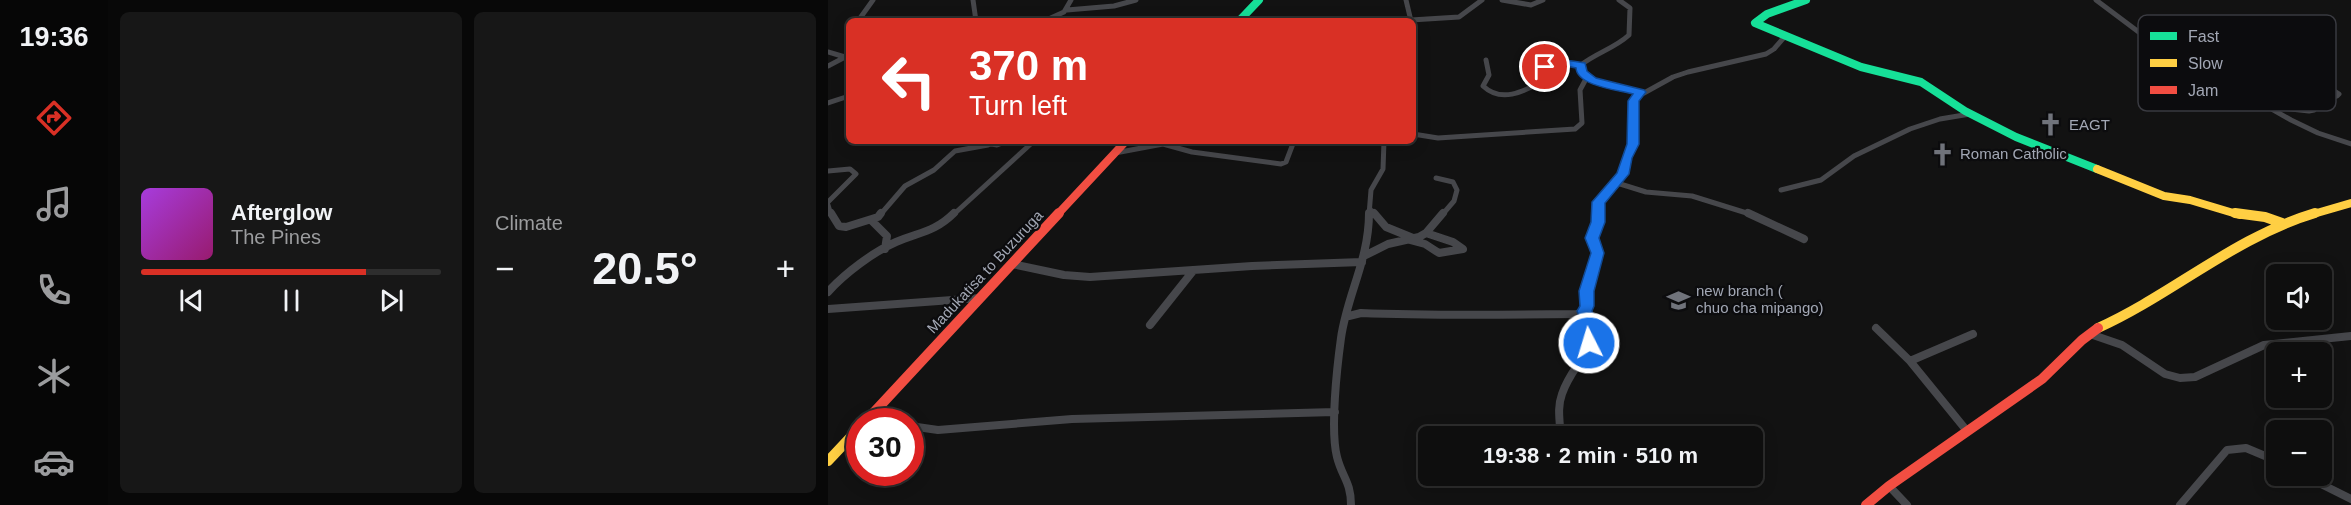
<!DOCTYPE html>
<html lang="en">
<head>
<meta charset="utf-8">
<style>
	:root { --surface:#0e0e0e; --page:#171717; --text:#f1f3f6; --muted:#9b9c9e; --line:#2e2e2e; --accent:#d93025 }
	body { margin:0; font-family:Helvetica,sans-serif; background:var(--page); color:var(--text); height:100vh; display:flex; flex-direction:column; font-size:22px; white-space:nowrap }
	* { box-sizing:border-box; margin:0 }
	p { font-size:20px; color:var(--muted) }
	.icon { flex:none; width:33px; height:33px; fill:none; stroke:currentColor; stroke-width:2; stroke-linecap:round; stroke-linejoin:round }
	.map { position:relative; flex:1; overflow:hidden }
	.panel { display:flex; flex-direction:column; gap:12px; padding:12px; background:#080808; width:720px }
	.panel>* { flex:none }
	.guide { position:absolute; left:18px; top:18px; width:570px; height:126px; border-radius:9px; box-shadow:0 3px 15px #0003,0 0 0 2px var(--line); background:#d93025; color:#fff; overflow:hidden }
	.controls { position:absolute; left:1438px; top:264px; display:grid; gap:12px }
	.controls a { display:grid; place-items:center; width:66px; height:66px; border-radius:9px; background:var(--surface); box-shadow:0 3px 15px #0003,0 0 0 2px var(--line); font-size:30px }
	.speed { position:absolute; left:18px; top:408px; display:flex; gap:12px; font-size:30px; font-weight:700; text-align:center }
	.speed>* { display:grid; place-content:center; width:78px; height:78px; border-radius:50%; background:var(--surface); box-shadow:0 3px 15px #0003,0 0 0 2px var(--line); line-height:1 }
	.speed .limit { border:9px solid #d22; background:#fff; color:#111 }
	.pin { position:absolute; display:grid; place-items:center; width:51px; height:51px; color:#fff; margin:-26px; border:3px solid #fff; border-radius:50%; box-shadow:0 2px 6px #0007 }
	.me { position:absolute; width:66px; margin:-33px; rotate:355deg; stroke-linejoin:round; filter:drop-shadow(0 0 4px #0008) }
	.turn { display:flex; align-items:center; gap:21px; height:126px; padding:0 24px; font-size:27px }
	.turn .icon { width:78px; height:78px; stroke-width:2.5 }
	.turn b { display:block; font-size:42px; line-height:51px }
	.big { font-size:45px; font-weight:800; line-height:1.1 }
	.panel .tile { flex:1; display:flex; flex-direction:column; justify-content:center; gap:9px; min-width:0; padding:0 21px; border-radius:9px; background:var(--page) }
	.song { display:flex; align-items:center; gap:18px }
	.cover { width:72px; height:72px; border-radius:9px; background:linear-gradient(135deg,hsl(280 70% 55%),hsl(320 70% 35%)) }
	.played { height:6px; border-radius:3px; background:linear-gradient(90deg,var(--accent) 75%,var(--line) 75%) }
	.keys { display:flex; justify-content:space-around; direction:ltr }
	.heat { display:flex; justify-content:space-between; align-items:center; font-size:33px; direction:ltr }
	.panel .tiles { flex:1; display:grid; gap:12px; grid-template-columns:repeat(2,1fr) }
	.trip { position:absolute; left:590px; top:426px; width:345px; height:60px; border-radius:9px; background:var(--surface); box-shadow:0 3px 15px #0003,0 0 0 2px var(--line); font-weight:800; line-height:60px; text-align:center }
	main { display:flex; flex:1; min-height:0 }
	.menu { display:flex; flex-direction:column; width:108px; justify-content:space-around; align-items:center; background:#060606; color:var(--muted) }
	.menu .icon { width:42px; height:42px }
	.menu .current { color:var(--accent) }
	.menu b { font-size:27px; color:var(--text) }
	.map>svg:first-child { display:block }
</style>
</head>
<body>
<main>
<nav class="menu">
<b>19:36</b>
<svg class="icon current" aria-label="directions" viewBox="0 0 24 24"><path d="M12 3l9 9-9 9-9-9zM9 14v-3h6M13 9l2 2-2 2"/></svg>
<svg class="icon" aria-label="music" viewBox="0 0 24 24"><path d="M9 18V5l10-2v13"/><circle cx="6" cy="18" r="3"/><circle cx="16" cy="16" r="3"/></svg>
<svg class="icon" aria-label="phone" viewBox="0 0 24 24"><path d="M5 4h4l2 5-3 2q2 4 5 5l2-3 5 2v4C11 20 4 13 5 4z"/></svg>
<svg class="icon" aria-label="climate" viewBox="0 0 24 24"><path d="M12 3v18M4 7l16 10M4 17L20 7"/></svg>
<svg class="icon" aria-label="car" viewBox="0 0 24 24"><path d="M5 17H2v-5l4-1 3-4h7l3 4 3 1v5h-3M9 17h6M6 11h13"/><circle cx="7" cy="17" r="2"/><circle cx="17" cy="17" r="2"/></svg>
</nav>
<section class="panel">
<div class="tiles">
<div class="tile">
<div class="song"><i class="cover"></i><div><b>Afterglow</b><p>The Pines</p></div></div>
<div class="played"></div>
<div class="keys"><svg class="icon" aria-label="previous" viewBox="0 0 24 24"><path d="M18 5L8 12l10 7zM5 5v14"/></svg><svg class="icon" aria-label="pause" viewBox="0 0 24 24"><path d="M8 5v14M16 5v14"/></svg><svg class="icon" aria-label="next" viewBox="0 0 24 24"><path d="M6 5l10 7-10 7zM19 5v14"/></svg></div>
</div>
<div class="tile"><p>Climate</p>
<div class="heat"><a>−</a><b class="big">20.5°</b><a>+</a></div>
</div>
</div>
</section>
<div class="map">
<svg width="1523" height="505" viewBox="0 0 1523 505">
	<rect width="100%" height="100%" fill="#121212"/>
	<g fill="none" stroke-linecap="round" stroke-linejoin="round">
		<path stroke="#46474b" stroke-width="5" d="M 145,0 L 148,21
			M 578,0 L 583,21
			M 674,0 L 703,5 L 715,0
			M 791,0 L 802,8 L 801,35 C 787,48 768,53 753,65 L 754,72 L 765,81 L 816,93 L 845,77 L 860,72 L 938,54 L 946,49 L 958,35
			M 1268,0 L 1316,36 L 1463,120 L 1490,133 L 1523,144
			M 239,10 L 286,6 L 308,0
			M 583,20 L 631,17 L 654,0
			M 30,21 L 45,0
			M 216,21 L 236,12 L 243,0
			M 0,52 L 17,57
			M 658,60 L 661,75 L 655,86 C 673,103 695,92 713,82 L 716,69 C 727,59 740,63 753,65
			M 0,66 L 21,55
			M 0,103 L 21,96
			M 1445,107 L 1481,111 L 1486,110 L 1491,103 L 1509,96 L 1511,94 L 1491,81 L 1500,73
			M 585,134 L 610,138 L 747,129 L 754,123 L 752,90 L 759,77
			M 250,141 L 263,141
			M 158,143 L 169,145 L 180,141
			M 287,153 L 335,144 L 364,152 L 453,164 L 458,162 L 466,141
			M 0,171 L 22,169 L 28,174 L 0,202
			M 608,178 L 625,182 L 629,190 L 626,201 L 614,215
			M 789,183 L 818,192 L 864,196 L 925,215
			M 953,190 L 993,180 L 1026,156 L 1082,129 L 1112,119 L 1142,114
			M 0,205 L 3,215
			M 542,209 L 547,215
			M 52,215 L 77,186 L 106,170 L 127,151 L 160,145
			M 125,215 L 206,141
			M 541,215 L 543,190 L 555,169 L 556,141
			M 770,215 L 771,202 L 793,177 L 805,144 L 805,104 L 812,92"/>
		<path stroke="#46474b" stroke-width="8" d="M 3,213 L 11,226 L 18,227 L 50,217 L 53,213
			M 546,213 L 558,227 L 585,238
			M 920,213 L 976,239
			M 43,220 L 59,236 L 57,249
			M 582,240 L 597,244 L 611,253 L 635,249 L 625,242 L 598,233
			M 538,255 L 560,244 L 591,237 L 598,233 L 615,213
			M 184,264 L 236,275 L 262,277 L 424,266 L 534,262
			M 0,292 C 16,274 45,252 68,242 C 91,232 107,232 126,213
			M 0,309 L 152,298
			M 521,316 L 533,313 C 605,316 677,315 749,314 L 757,311 L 758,291 L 770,253 L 764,238 L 770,213
			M 322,325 L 365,271
			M 1048,328 L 1082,361 L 1139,431
			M 1262,334 L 1294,345 L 1337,374 L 1352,378 L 1367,377 L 1436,345 L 1523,336
			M 1082,361 L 1145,334
			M 43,414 L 67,422
			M 82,426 L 110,430 L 244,419 L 507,412
			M 732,427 C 731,415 730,405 734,394 C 746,359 772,354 757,311
			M 1477,476 L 1523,499
			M 1061,486 L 1079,505
			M 523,505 C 523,482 514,477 509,457 C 502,430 509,367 513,338 C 519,295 541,260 541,213
			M 1352,505 L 1399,450 L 1418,448 L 1449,461"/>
		<path stroke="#16e098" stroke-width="8" d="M 978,0 L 939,14 L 927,23 L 1033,67 L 1093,82 L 1137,111 L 1188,137 L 1269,169
			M 411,21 L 431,0"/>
		<path stroke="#ffcf43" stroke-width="8" d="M 1269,169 L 1336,196 L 1362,200 L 1412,215
			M 1482,215 L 1523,203"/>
		<path stroke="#ffcf43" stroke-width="10" d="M 1407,213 L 1437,217 L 1454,223
			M 1270,328 C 1345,294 1407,237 1487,213
			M 0,461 L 32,427"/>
		<path stroke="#f24e42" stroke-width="8" d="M 229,215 L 298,141"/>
		<path stroke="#f24e42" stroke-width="10" d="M 37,422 L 231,213
			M 1038,505 L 1061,486 L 1214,379 L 1254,340 L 1270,328"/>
	</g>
	<path fill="#39393c" d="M 1352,72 L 1385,84 L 1383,87 L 1375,90 L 1350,75 Z"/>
	<path fill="#252526" d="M 1385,84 L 1383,87 L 1375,90 L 1376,87 Z"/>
	<path fill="#1a73e8" stroke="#114b97" stroke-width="1.5" d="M 731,59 L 757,63 L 759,71 L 768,78 L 816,90 L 818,92 L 811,101 L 811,144 L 804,158 L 801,174 L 777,203 L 777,222 L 771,238 L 776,253 L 766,291 L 766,306 L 764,311 C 769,324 773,334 766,348 L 756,348 L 753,343 L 756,329 L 749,311 L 752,306 L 751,291 L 763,253 L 757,238 L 763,222 L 764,202 L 789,173 L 799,144 L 800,101 L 805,94 C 790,90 749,86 748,68 L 732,65 L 717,70 L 712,67 Z"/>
	<defs>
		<symbol id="church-bare" viewBox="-9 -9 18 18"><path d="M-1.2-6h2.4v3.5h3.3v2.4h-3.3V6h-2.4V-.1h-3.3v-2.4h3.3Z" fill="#70737b" stroke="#0c0c0e" stroke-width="2.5" paint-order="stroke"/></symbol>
		<symbol id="school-bare" viewBox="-9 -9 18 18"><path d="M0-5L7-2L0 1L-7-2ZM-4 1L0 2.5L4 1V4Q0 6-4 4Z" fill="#70737b" stroke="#0c0c0e" stroke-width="2.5" paint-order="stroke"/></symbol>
	</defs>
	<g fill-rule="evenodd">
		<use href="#church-bare" x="1206" y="108" width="33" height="33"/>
		<use href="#church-bare" x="1098" y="138" width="33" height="33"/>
		<use href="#school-bare" x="834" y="284" width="33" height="33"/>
	</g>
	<g text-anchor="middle" stroke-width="4.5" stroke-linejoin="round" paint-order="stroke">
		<g font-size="15" fill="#a2a7b4" stroke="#0c0c0e" text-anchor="start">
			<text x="1241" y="130">EAGT</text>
			<text x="1132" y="159">Roman Catholic</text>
			<text x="868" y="296">new branch (<tspan x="868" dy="17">chuo cha mipango)</tspan></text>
		</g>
		<g font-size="15" fill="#a2a7b4" stroke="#0c0c0e">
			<text transform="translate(157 272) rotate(-47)" y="5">Madukatisa to Buzuruga</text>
		</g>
	</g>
	<rect x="1310" y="15" width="198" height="96" rx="9" fill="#0c0c0e" stroke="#393a40" stroke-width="1.5"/>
	<rect x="1322" y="32" width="27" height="8" fill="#16e098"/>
	<rect x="1322" y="59" width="27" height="8" fill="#ffcf43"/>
	<rect x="1322" y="86" width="27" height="8" fill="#f24e42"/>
	<g font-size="16" fill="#a2a7b4">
		<text x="1360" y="42">Fast</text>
		<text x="1360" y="69">Slow</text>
		<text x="1360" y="96">Jam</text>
	</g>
</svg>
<div class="controls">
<a><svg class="icon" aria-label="sound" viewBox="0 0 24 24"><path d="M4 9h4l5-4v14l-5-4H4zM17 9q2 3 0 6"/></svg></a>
<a>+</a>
<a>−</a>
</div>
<div class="speed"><div class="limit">30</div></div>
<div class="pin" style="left:717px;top:67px;background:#d93025"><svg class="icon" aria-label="arrive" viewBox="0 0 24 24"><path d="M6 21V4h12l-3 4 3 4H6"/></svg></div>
<svg class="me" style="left:761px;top:343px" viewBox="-20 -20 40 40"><circle r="17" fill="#1a73e8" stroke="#fff" stroke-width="3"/><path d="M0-11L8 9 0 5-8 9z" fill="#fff"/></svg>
<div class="trip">19:38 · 2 min · 510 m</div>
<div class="guide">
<div class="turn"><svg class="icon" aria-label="left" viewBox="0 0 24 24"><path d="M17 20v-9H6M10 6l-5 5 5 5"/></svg><div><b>370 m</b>Turn left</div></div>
</div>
</div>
</main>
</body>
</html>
